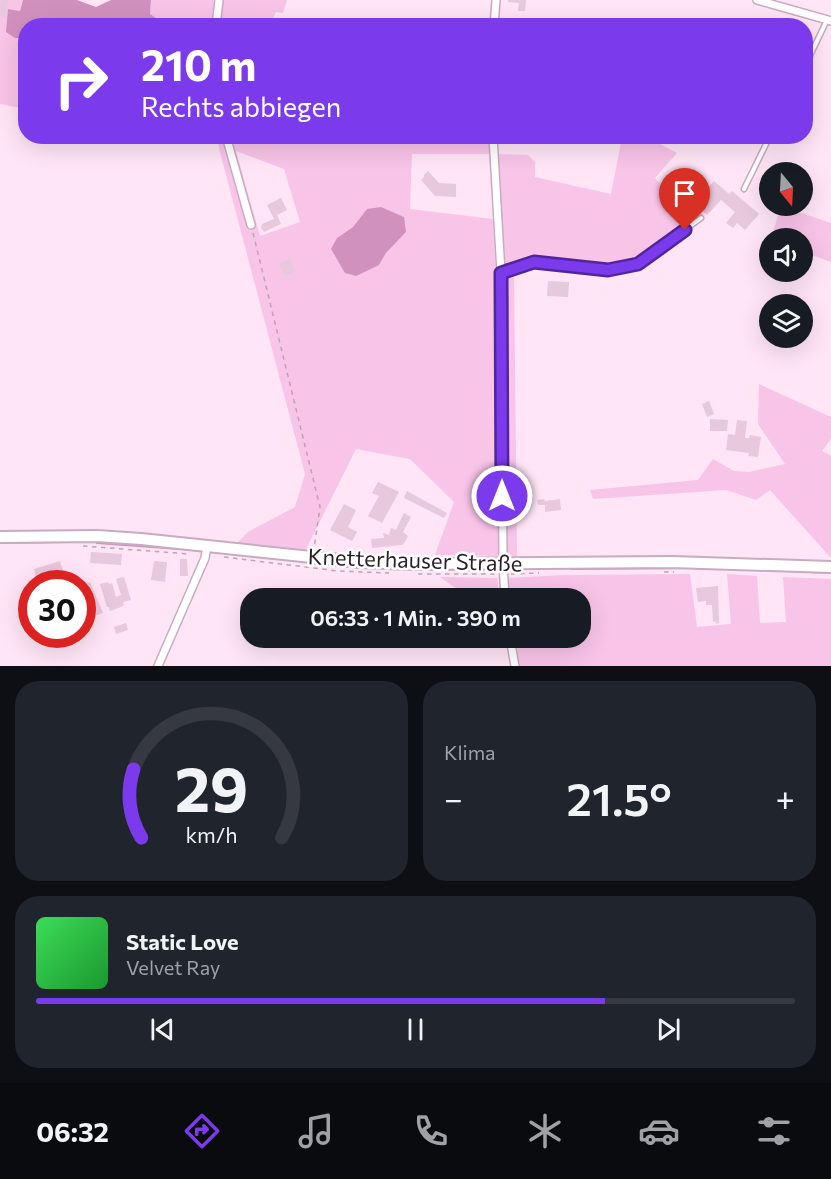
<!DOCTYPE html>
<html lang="de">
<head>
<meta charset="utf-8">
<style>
	:root { --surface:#171b24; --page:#20242c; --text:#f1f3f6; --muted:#9ea1a6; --line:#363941; --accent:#7c3aed }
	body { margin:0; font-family:Commissioner,sans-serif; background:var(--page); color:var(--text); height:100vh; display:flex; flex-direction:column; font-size:22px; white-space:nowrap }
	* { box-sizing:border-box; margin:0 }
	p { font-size:20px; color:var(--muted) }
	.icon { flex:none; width:33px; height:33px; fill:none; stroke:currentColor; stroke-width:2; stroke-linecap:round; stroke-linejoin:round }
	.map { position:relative; height:666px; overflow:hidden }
	.panel { display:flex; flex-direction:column; gap:15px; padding:15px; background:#0d0f14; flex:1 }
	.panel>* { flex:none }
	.top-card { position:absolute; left:18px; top:18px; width:795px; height:126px; border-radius:24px; box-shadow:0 6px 24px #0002; background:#7c3aed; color:#fff; overflow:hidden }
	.needle { width:39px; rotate:162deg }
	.buttons { position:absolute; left:759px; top:162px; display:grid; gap:12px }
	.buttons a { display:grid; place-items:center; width:54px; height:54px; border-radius:50%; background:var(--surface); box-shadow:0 6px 24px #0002; font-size:30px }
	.speed { position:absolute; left:18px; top:570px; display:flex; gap:12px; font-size:30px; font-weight:700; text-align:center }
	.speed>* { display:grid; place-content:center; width:78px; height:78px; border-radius:50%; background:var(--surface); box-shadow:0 6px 24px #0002; line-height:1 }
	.speed .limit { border:9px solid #d22; background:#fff; color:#111 }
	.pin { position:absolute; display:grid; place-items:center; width:51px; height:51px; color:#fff; margin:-62px -26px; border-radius:50% 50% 50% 0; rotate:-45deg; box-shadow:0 0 6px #0007 }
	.pin .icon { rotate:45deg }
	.me { position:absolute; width:66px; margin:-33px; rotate:0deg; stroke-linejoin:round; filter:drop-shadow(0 0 4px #0008) }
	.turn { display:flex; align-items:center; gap:21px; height:126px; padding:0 24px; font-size:27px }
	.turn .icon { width:78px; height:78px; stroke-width:2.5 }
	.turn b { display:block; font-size:42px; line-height:51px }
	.big { font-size:45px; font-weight:600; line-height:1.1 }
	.panel .card { flex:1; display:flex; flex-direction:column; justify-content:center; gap:9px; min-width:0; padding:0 21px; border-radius:24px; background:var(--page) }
	.panel .dial { align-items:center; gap:0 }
	.dial svg { height:156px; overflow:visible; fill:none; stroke:var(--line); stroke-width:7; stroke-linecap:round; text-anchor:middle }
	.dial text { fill:var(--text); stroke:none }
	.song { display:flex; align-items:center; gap:18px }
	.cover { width:72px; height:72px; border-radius:9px; background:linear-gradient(135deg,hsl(130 70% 55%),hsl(130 70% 35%)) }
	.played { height:6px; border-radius:3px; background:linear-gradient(90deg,var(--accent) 75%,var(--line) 75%) }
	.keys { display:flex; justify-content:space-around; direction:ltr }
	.heat { display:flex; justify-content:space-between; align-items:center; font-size:33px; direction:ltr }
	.panel .tiles { flex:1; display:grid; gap:15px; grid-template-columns:1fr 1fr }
	.card:last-child { grid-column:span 2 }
	.trip { position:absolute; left:240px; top:588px; width:351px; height:60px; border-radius:24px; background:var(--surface); box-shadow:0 6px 24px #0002; font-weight:600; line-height:60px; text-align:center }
	.dock { display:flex; height:96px; justify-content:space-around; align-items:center; background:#090b0e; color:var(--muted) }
	.dock .icon { width:42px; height:42px }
	.dock .active { color:var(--accent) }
	.dock b { font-size:27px; color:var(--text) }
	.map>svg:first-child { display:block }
</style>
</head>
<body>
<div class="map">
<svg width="831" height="666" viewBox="0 0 831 666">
	<rect width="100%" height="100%" fill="#ffe5f6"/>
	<path fill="#f8c4e8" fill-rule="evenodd" d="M 0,0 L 23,0 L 20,11 L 8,9 L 25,37 L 25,109 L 0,104 Z
		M 151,0 L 214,0 L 211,25 L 167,25 L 150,14 Z
		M 223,0 L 287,0 L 283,13 L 276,12 L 270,25 L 220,25 Z
		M 216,137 L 489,137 L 489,154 L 412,154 L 410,209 L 493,219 L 497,302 L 503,264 L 497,154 L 528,155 L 535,162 L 535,177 L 611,194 L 622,137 L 647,137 L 677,153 L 655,178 L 692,222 L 634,262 L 615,266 L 549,257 L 533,259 L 514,271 L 517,556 L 435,555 L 454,502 L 410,459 L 356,449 L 305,551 L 237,543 L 248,532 L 295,507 L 305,474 ZM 236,151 L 284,169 L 300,222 L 260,236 ZM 367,209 L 406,232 L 386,253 L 379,265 L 337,238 L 353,227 Z
		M 781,206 L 831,223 L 831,262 L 803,252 L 802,238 L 771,238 Z
		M 759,384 L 831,417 L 831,439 L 822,451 L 831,456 L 831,558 L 770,490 L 756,500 L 726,490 L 593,499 L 590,490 L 698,480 L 713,459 L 734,471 L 749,472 L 785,464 L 758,424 Z
		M 690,574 L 697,627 L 731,624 L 727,574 L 757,576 L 760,623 L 786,622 L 783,577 L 831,579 L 831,666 L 520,666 L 515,638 L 580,638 L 580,598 L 510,598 L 508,578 L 564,575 Z
		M 440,577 L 497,578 L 500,598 L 469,598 Z"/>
	<path fill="#d191bf" d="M 23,0 L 77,0 L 96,7 L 111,0 L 151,0 L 150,14 L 167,25 L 102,25 L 97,19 L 79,18 L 71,25 L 26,26 L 25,38 L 15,38 L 6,32 L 8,9 L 20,11 Z
		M 381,207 L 404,217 L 406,232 L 386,253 L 379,265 L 356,276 L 345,273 L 331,249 L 337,238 L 353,227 L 367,209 Z"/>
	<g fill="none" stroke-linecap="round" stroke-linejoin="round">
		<path stroke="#d191bf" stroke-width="2" d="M 0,543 L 60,542
			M 97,543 L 193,550
			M 693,568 L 717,569
			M 571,569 L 685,568
			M 789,571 L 831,573"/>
	</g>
	<path fill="#e7c8dd" d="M 1,0 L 8,0 L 6,17 L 0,16 Z
		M 508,0 L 526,0 L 525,11 L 518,11 L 519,3 L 508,2 Z
		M 428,171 L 439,183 L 456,184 L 456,197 L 435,196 L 421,180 L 424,177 L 424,175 Z
		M 714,181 L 729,194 L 732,191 L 759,214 L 745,230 L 737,223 L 733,228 L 726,223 L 735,212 L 721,200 L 707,215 L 695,205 L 690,210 L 682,203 L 696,187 L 703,193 Z
		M 281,198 L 287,210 L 277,215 L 281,224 L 264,232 L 261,228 L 262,224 L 274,219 L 267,205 Z
		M 290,259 L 295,271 L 285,276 L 279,264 Z
		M 548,281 L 569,282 L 568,297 L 547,296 Z
		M 709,401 L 714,414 L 707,417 L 702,404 Z
		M 710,419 L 728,420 L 727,431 L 710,431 Z
		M 737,420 L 747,421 L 745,438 L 749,438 L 750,435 L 761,437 L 758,457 L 748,456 L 749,453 L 726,450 L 728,434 L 735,435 Z
		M 378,482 L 399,492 L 382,523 L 368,516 L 379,496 L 372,493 Z
		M 407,491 L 447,513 L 444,518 L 404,498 Z
		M 544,499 L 545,501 L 560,499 L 561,510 L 545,512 L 545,505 L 538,505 L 537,500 Z
		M 344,504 L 356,510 L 348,527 L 357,532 L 352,541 L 330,530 Z
		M 404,513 L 411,517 L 403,532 L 408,536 L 405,542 L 402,545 L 372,548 L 371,539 L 384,538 L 383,533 L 389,535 L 391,528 L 396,530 Z
		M 91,552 L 122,554 L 121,565 L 90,563 Z
		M 180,559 L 187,559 L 188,576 L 180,576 Z
		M 60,561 L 67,584 L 38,584 L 34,569 Z
		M 154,561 L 167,562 L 165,582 L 151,580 Z
		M 124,577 L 131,600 L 123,602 L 124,605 L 121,607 L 110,611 L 109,607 L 107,607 L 100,584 L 108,582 L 109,584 L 112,583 L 116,597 L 121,595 L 116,579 Z
		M 90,582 L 103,613 L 83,620 L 82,584 Z
		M 718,586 L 719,623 L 716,624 L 716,621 L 713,622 L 712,605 L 706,605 L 706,601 L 698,602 L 696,588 Z
		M 126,623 L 128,630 L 116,634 L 114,627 Z"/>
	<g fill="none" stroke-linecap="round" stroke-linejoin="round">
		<defs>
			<path id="lane" d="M 806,64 L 827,20
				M 744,189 L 770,136
				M 501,273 L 534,262 L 608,270 L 638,264 L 701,218"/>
			<path id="street" d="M 757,0 L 831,21
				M 216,26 L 219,0
				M 494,26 L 496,0
				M 226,136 L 251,225
				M 493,136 L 501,273 L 503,563 L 505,598
				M 510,638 L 515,666
				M 158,666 L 205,558 L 207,546"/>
			<path id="secondary" d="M 0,537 L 97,536 L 141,539 L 359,562 L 415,564 L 672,562 L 831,567"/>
		</defs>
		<use href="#lane" stroke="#c9abc0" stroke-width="7"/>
		<use href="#street" stroke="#c9abc0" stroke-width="10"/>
		<use href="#secondary" stroke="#c9abc0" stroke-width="14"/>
		<path stroke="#bba6b4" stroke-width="1.5" stroke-dasharray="4.5 4.5" stroke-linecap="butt" d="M 253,233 L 320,507 L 314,549
			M 83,546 L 189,554
			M 224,557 L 338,571 L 389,573
			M 664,572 L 674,572
			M 418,574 L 497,574
			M 511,574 L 539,573"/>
		<use href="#lane" stroke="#fff" stroke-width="4"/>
		<use href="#street" stroke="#fff" stroke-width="7"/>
		<use href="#secondary" stroke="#fff" stroke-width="10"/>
	</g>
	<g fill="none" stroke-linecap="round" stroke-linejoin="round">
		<defs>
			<path id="route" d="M 502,496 L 501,273 L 534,262 L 608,270 L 638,264 L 685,230"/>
		</defs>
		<use href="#route" stroke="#51269a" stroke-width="15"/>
		<use href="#route" stroke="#7c3aed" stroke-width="10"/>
	</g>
	<g text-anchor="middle" stroke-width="5" stroke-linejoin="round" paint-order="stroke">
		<g font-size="22" fill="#2b1f27" stroke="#fff">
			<text transform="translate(415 560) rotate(2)" y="8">Knetterhauser Straße</text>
		</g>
	</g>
</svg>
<div class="buttons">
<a><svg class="needle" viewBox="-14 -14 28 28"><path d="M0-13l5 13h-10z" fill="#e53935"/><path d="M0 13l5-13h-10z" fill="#9ea1a6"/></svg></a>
<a><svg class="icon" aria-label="sound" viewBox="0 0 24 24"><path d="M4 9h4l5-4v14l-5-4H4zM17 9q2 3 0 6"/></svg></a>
<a><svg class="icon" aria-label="layers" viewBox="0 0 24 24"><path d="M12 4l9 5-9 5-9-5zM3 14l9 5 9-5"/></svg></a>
</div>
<div class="speed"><div class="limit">30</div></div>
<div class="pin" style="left:685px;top:230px;background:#d93025"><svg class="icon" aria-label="arrive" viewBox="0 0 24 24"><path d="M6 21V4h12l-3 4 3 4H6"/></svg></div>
<svg class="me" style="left:502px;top:496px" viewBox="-20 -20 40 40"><circle r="17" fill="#7c3aed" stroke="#fff" stroke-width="3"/><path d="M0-11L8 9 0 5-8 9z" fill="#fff"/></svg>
<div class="trip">06:33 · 1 Min. · 390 m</div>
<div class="top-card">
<div class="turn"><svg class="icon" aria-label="right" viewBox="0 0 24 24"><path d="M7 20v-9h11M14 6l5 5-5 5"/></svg><div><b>210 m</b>Rechts abbiegen</div></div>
</div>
</div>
<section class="panel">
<div class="tiles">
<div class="card dial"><svg viewBox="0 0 100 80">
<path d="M14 69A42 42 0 1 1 86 69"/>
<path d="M14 69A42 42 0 0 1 10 34" stroke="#7c3aed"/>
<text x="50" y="56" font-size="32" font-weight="700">29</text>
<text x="50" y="72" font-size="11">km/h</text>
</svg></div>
<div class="card"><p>Klima</p>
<div class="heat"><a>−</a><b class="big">21.5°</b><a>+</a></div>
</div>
<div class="card">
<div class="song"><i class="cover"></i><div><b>Static Love</b><p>Velvet Ray</p></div></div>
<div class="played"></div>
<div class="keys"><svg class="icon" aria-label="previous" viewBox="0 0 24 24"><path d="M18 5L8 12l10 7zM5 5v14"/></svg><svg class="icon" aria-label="pause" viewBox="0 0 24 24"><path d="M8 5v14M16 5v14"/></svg><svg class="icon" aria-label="next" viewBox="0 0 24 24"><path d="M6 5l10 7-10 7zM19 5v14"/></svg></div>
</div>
</div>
</section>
<nav class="dock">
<b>06:32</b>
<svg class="icon active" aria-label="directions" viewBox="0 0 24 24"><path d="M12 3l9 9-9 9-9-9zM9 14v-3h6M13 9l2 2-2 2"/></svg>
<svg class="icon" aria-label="music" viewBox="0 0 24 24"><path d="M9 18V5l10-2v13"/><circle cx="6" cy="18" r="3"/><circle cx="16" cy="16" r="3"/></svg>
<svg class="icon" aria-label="phone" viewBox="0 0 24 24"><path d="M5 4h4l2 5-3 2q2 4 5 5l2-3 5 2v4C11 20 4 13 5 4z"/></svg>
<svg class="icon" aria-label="climate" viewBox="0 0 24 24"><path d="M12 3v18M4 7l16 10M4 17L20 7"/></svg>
<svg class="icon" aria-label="car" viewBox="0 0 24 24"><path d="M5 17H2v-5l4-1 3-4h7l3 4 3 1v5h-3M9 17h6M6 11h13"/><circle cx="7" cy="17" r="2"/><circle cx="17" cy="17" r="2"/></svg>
<svg class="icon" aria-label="filters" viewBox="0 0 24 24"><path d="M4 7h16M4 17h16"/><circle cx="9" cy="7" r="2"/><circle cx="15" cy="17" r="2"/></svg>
</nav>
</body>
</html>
